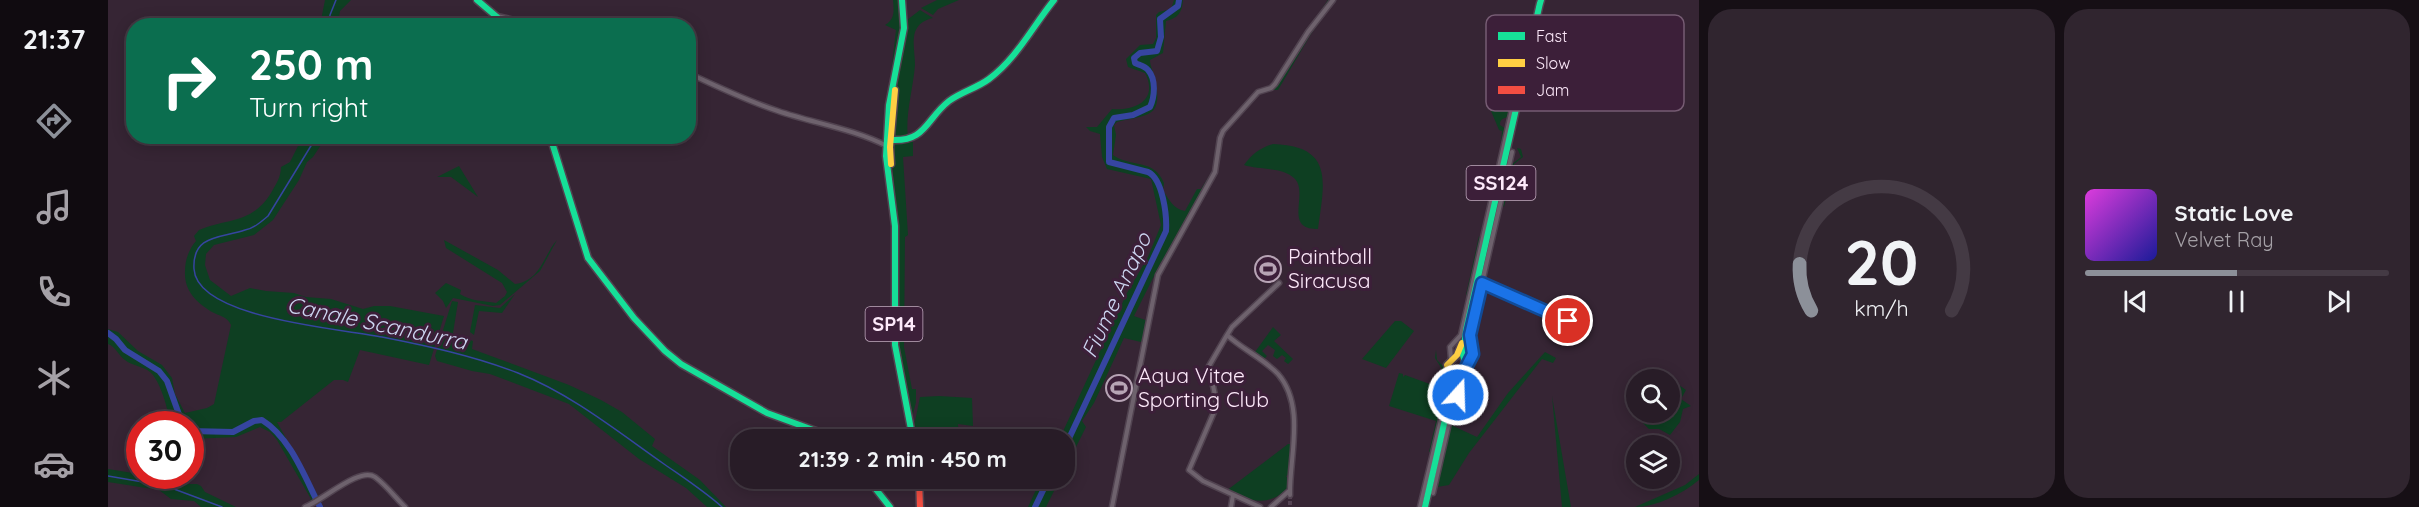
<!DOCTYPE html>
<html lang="en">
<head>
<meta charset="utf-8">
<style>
	:root { --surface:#281c27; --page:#30252f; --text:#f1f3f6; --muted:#a5a1a7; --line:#443a44; --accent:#8c9099 }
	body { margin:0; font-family:Quicksand,sans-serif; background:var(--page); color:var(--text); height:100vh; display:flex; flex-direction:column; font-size:22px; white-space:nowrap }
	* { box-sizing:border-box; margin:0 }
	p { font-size:20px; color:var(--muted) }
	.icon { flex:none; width:33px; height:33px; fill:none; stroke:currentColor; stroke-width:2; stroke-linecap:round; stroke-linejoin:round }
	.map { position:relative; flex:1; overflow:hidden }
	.drawer { display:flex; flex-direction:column; gap:9px; padding:9px; background:#160f15; width:720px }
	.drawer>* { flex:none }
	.top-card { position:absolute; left:18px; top:18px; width:570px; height:126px; border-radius:24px; box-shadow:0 3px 15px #0003,0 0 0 2px var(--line); background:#0b6e4f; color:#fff; overflow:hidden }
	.fabs { position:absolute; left:1518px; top:369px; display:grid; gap:12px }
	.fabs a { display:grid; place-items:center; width:54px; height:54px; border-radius:50%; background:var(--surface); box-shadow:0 3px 15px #0003,0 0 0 2px var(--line); font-size:30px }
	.speed { position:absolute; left:18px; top:411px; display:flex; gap:12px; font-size:30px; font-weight:700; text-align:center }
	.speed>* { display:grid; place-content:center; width:78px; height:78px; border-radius:50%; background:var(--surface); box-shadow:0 3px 15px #0003,0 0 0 2px var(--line); line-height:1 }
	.speed .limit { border:9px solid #d22; background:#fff; color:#111 }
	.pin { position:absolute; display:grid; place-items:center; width:51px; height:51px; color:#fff; margin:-26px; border:3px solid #fff; border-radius:50%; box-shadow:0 2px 6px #0007 }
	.me { position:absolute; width:66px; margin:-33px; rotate:20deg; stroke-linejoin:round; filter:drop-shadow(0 0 4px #0008) }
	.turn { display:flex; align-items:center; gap:21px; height:126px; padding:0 24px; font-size:27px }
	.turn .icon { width:78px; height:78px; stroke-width:2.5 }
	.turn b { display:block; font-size:42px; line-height:51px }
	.drawer .tile { flex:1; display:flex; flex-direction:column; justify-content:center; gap:9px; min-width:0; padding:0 21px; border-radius:24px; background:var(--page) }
	.drawer .dial { align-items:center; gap:0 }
	.dial svg { height:156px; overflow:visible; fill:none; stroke:var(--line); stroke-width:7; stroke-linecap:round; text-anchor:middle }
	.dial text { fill:var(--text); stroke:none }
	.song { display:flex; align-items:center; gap:18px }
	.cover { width:72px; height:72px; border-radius:9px; background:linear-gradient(135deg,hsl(300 70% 55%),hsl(240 70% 35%)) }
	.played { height:6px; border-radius:3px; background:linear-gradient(90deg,var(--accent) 50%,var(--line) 50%) }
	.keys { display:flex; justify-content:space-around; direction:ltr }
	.drawer .tiles { flex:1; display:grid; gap:9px; grid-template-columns:repeat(2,1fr) }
	.trip { position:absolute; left:622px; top:429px; width:345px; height:60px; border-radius:24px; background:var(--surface); box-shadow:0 3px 15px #0003,0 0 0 2px var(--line); font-weight:800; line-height:60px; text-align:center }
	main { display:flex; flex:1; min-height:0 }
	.dock { display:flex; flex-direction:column; width:108px; justify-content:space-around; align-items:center; background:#100b10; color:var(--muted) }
	.dock .icon { width:42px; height:42px }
	.dock .current { color:var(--accent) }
	.dock b { font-size:27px; color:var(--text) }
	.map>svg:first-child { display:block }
</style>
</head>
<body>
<main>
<nav class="dock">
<b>21:37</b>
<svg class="icon current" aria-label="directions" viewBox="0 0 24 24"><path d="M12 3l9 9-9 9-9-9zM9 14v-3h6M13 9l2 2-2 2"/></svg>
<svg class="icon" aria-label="music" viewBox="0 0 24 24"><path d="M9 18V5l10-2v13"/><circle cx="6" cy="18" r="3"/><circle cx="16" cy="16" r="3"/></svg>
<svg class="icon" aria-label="phone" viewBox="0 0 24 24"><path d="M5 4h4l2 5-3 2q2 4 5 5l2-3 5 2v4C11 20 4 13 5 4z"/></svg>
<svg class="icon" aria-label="climate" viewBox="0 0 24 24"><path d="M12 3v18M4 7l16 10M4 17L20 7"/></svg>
<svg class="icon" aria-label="car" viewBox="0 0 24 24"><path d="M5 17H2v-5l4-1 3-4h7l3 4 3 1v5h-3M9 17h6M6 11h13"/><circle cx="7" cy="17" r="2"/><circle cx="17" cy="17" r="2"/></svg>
</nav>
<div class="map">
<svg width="1591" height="507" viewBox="0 0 1591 507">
	<rect width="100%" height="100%" fill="#362534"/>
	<path fill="#0e3f22" d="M 217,0 L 243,0 L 232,11 L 230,25 L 212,25 Z
		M 785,0 L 792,0 L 794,21 L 776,142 L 775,142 L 788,30 L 777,25 C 787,19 786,11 785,0 Z
		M 829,0 L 851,0 L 830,9 L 825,15 L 813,8 Z
		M 1066,0 L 1075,0 C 1074,13 1070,18 1058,21 L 1055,53 L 1042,60 C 1042,67 1046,72 1047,78 C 1055,118 1042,114 1009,122 L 1006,125 L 1008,135 L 1005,155 C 1023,168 1046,158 1056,183 L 1055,191 C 1062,200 1065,209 1077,211 L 1089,189 L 1093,189 L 1105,170 L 1106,171 L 1058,258 L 1053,262 L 1026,316 L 1040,321 L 1037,322 L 1036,340 L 1033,342 L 1016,338 L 986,403 L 974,421 L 978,427 L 957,469 L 957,440 L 951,440 L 1019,293 L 1040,257 L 1053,225 L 1043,179 L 999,169 L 994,157 L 992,134 L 982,131 L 978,127 L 989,127 L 1004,109 C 1027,111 1051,100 1037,73 L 1020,67 L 1018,59 L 1032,45 L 1045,44 L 1048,38 L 1048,15 L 1051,12 L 1063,9 Z
		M 1220,0 L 1223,0 L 1178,62 L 1166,83 L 1162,86 Z
		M 1227,0 L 1203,34 L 1170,90 L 1164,90 L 1201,33 Z
		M 812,10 L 825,18 C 816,20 810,24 807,32 C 804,42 807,54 807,65 C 805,90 797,114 800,140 L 787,138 C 779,112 796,50 799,20 Z
		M 1416,50 L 1419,51 L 1408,103 L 1405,102 L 1402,116 C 1397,119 1392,117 1392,125 L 1398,129 L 1396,140 L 1393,142 L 1394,131 L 1391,130 L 1383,111 L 1405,92 Z
		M 195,136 L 217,137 L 219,144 L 213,145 L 205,157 L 199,162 L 191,180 L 165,220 L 146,235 L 106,245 L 98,254 L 97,265 L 102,280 L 123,296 L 142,288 L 158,291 L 186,293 L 198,297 L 223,299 L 255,309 L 266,306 L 282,306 L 336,316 L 321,365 L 252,350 L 240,382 L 235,380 L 226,380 L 173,422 L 169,422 L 211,498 L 200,503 L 203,499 L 169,440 L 162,432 L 152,427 L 128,437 L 83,439 L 82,424 L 61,424 C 62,413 52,380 42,372 C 35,366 24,366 17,360 C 10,355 8,347 0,344 L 0,329 L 10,332 L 30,351 L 54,365 L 64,378 L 67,394 L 77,413 L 99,408 L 106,404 L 123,325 C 119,316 111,316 104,312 C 88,302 76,291 77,271 C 77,260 81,249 88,241 L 86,236 L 91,230 C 120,218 144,224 163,193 C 168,184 173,177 173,167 L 182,162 Z
		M 805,142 L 805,156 L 795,157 L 800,235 L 797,237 L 796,347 L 804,389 L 808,389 L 808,402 L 803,422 L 789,343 L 787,194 L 784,164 L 786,143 Z
		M 1165,144 C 1227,146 1216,183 1210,229 C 1174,230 1202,192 1186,178 C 1175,167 1151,170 1136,165 C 1144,154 1152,148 1165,144 Z
		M 1409,148 L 1413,149 L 1415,157 L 1406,164 L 1396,207 L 1394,204 L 1403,165 L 1413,157 Z
		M 351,166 L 370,197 L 343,177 L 329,177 Z
		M 1371,236 L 1373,239 L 1361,294 L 1358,295 Z
		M 336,240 L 390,270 L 407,284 C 433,281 436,254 449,240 L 432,271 L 392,305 L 385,306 L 345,298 L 338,308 L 335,301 L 327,293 L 338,283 L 353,290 L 352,294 C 362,301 376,301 388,303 L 397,296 L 399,292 L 394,283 L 338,248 Z
		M 407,294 L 394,313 L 371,311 L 366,335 L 362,332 L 367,305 L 392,308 Z
		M 344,301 L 350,302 L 345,333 L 365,341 L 364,349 L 461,385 L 493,400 L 514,412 L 547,439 L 544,446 L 592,480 L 618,507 L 599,507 L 578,488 L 531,459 L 461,404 L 382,374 L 364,371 L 329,361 L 327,356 Z
		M 1287,321 L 1293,321 L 1306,331 L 1278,368 L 1254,359 Z
		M 1165,327 L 1173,335 L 1166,341 L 1185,359 L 1180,364 L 1176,361 L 1178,358 L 1174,355 L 1169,359 L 1165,356 L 1167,350 L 1160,345 L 1154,351 L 1159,356 L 1155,360 L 1147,352 Z
		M 1328,350 L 1329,360 L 1337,368 L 1332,381 L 1336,398 L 1323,452 L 1321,452 L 1328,421 L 1281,406 L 1291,373 L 1295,374 L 1295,377 L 1297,375 L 1330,387 L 1334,369 L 1327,358 Z
		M 1437,352 L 1448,358 L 1445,363 L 1434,359 L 1361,453 L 1341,485 L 1329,487 L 1329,482 L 1343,425 L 1369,437 L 1400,393 Z
		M 1561,378 L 1578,390 L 1573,399 L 1583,406 L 1575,409 L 1572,422 L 1562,435 L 1551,429 L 1541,429 L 1534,422 L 1535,418 L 1545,413 L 1562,412 Z
		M 831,396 L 864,398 L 865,426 L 850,424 L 851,439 L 834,439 L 829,429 L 807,434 L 806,426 L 812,397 Z
		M 1444,396 L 1463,507 L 1454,507 Z
		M 1180,444 L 1183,444 L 1180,475 L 1178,476 L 1180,479 L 1180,487 C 1163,507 1143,502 1118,491 Z
		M 0,469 L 31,474 L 32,476 L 58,476 L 79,484 L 89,484 L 93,486 L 97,492 L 128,507 L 93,507 L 86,501 L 63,499 L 51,490 L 0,482 Z
		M 1591,474 L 1591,480 C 1574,494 1548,507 1527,507 L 1577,485 Z
		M 933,479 L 952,479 L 938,507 L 920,507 Z"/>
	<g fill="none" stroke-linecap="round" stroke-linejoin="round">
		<path stroke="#3645a0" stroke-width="1.5" d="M 221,26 L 222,15 L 228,0
			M 209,136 L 160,216 C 153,222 146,228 137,230 C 114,238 84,234 86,269 C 89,319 236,329 274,337 C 320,346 366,356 410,373 C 463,394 509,431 556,464 C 576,478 596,491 614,507
			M 0,476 L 58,486 L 114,507"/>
		<path stroke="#3645a0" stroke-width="6" d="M 0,333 L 8,339 L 17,350 L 51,371 L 59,381 L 73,420 L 72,424
			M 82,431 L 125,432 L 146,421 L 154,420 C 183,438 197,478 212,507
			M 957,447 L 1058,231 C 1059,216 1055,179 1040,172 L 1001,162 L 1001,127 L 1006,118 L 1025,115 L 1042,107 C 1047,96 1048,79 1040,70 C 1037,66 1031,65 1027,63 L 1026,58 L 1032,53 L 1049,51 L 1053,37 L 1052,19 L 1070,6 L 1071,0
			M 927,507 L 941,478"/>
		<path stroke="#544252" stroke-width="4" stroke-dasharray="4 2" stroke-linecap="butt" d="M 1182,495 L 1182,507"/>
		<defs>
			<path id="street" d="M 389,16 L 433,26
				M 580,73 C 610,87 639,101 670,111 C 705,123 746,129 779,146
				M 1374,283 L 1460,321
				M 1119,335 L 1124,327 L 1171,283
				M 1343,359 L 1342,347 L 1353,335 L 1405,105
				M 1359,365 L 1365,352 L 1362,335 L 1404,152
				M 1325,493 L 1346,401 L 1358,386 L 1355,375
				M 197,507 C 214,501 252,466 267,477 C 278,485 287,497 297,507
				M 1004,507 L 1050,275 L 1107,172 L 1112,138 L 1115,131 L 1150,92 L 1163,88 L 1167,84 L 1200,32 L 1225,0
				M 1123,507 L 1125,495
				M 1152,507 L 1095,481 L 1081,470 L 1109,405 L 1101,366 L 1119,335 C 1134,349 1156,359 1170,374 C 1198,406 1181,458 1182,495
				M 1163,507 L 1181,491
				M 1312,507 L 1338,399 L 1334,381 L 1340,372"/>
			<path id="fast" d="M 369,0 L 389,17 L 395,26
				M 794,0 L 796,28 L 781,105 L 778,156 L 787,226 L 787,345 L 805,440
				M 1431,7 L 1433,0
				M 442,136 L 480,258 L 526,318 L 557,351 L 573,364 L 659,413 L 708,431 L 721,440
				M 783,140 C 818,142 818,119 841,101 C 853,92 869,88 881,79 C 909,58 925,26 946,0
				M 1341,404 L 1350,379 L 1359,370 L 1355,355 L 1358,330 L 1432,3
				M 759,478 L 782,507
				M 1317,507 L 1341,402"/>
			<path id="slow" d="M 783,164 L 782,147 L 787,90
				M 1343,389 L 1344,378 L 1339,365 L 1349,355 L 1354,343"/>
			<path id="jam" d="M 811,478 L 812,507"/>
		</defs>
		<use href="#street" stroke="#514350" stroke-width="7"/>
		<use href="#fast" stroke="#514350" stroke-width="9"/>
		<use href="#slow" stroke="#514350" stroke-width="9"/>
		<use href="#jam" stroke="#514350" stroke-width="9"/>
		<use href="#street" stroke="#6e626d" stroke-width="4"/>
		<use href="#fast" stroke="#16e098" stroke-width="6"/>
		<use href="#slow" stroke="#ffcf43" stroke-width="6"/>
		<use href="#jam" stroke="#f24e42" stroke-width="6"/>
	</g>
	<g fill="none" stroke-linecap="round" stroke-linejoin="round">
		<defs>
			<path id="route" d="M 1350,395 L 1358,386 L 1354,375 L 1365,354 L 1362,335 L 1374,283 L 1460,321"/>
		</defs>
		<use href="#route" stroke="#114b97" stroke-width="15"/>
		<use href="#route" stroke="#1a73e8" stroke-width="10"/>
	</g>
	<defs>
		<symbol id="stadium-ring" viewBox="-11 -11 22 22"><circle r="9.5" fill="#3c1f39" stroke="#b7a4b5" stroke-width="1.5"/><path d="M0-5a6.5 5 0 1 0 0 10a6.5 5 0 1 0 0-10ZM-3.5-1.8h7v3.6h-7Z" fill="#b7a4b5"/></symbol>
	</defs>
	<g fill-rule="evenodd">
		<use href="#stadium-ring" x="1145" y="254" width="30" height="30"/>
		<use href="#stadium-ring" x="996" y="373" width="30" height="30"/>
	</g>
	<g text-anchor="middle" stroke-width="6" stroke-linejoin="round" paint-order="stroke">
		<g fill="#3c1f39" stroke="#c3acc0" stroke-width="1.5">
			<rect x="1358.5" y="166" width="69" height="34" rx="4.5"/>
			<rect x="757.5" y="307" width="57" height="34" rx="4.5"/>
		</g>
		<g font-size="20" font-weight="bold" fill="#fde9fa">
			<text x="1393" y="190">SS124</text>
			<text x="786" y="331">SP14</text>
		</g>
		<g font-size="21" fill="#fde9fa" stroke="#3c1f39" text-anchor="start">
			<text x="1180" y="264">Paintball<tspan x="1180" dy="24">Siracusa</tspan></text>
			<text x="1030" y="383">Aqua Vitae<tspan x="1030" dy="24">Sporting Club</tspan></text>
		</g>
		<g font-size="22" font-style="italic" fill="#ccd5f0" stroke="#3c1f39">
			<text transform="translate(1008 295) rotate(-65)" y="8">Fiume Anapo</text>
			<text transform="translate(269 323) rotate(12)" y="8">Canale Scandurra</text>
		</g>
	</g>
	<rect x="1378" y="15" width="198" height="96" rx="9" fill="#3c1f39" stroke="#765c73" stroke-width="1.5"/>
	<rect x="1390" y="32" width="27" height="8" fill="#16e098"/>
	<rect x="1390" y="59" width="27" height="8" fill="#ffcf43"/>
	<rect x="1390" y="86" width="27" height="8" fill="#f24e42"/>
	<g font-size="16" fill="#fde9fa">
		<text x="1428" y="42">Fast</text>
		<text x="1428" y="69">Slow</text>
		<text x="1428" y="96">Jam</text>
	</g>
</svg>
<div class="fabs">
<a><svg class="icon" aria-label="search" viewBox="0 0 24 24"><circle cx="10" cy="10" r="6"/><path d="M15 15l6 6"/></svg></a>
<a><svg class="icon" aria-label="layers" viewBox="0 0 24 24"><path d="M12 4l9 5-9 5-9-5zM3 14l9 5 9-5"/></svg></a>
</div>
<div class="speed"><div class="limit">30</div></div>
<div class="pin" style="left:1460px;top:321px;background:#d93025"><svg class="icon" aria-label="arrive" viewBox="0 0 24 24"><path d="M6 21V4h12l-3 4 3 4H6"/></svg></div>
<svg class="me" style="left:1350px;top:395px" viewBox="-20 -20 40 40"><circle r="17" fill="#1a73e8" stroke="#fff" stroke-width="3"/><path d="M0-11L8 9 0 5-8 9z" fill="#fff"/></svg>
<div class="trip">21:39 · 2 min · 450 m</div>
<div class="top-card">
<div class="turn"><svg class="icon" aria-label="right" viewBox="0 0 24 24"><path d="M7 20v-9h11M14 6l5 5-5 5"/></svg><div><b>250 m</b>Turn right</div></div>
</div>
</div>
<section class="drawer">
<div class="tiles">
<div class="tile dial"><svg viewBox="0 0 100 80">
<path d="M14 69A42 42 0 1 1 86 69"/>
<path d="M14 69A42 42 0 0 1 8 45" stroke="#8c9099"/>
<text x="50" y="56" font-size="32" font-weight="700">20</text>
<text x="50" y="72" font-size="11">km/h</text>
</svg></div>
<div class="tile">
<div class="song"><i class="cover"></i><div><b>Static Love</b><p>Velvet Ray</p></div></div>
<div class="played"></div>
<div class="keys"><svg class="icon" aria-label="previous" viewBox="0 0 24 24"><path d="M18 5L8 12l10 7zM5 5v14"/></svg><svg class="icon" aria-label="pause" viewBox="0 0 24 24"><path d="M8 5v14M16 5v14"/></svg><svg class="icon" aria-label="next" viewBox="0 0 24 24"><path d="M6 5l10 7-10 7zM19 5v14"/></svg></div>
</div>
</div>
</section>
</main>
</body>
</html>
